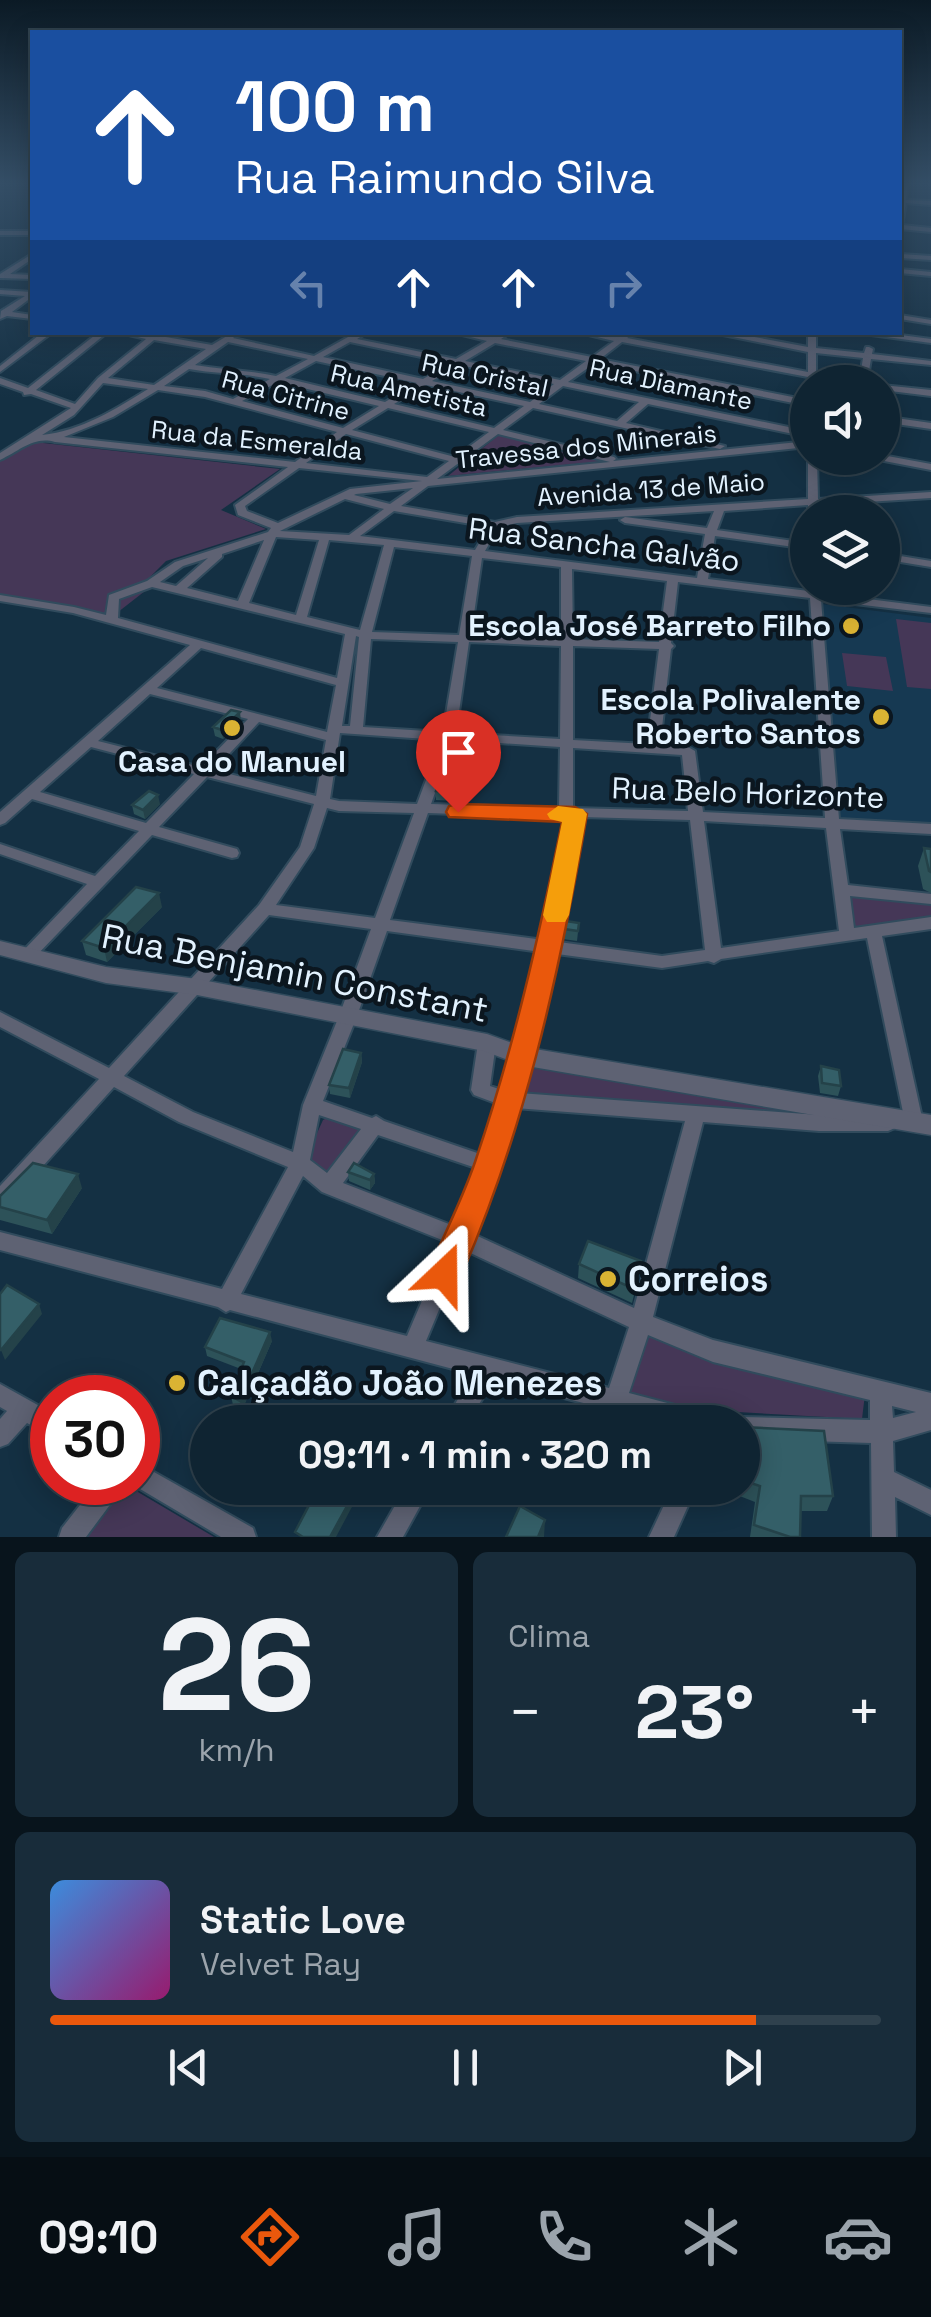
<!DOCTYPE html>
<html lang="pt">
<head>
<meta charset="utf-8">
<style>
	:root { --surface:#0f2432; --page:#182c3a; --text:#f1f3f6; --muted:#9ba4ac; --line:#2f414d; --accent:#ea580c }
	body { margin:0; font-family:"Space Grotesk",sans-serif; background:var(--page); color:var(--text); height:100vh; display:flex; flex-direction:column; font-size:38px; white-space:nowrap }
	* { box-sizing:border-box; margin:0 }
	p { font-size:32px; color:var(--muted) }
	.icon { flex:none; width:55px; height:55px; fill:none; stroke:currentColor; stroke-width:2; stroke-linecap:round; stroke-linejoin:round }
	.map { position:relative; height:1537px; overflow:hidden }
	.panel { display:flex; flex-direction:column; gap:15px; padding:15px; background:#08141c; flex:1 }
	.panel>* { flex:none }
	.guide { position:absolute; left:30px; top:30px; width:872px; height:305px; border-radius:0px; box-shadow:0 5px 25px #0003,0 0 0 2px var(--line); background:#1a4fa0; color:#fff; overflow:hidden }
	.buttons { position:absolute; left:790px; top:365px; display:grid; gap:20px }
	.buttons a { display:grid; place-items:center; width:110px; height:110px; border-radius:50%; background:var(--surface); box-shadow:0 5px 25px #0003,0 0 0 2px var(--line); font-size:50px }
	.speed { position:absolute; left:30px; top:1375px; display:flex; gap:20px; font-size:50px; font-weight:700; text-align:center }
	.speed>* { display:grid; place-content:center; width:130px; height:130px; border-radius:50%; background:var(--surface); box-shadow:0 5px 25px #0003,0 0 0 2px var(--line); line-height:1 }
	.speed .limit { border:15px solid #d22; background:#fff; color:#111 }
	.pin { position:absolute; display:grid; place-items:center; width:85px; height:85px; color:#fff; margin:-102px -42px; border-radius:50% 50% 50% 0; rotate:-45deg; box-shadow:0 0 10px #0007 }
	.pin .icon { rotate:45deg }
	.me { position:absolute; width:110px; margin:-55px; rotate:23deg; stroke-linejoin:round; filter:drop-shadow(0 0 8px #0008) }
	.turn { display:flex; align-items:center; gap:35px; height:210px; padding:0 40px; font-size:45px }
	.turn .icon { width:130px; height:130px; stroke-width:2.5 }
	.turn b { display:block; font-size:70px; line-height:85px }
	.lanes { display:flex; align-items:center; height:95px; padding:0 40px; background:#0003; justify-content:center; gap:50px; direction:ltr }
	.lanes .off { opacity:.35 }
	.big { font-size:75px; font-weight:600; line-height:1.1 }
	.panel .widget { flex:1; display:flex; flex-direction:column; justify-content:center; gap:15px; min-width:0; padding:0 35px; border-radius:15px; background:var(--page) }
	.panel .dial { align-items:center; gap:0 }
	.dial b { font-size:130px; line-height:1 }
	.song { display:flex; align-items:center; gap:30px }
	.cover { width:120px; height:120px; border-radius:15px; background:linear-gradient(135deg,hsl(210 70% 55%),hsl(320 70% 35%)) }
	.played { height:10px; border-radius:5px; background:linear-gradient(90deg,var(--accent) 85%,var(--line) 85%) }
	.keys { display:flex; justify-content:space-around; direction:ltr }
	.heat { display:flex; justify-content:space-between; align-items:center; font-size:55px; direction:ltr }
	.panel .tiles { flex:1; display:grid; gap:15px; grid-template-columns:1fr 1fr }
	.widget:last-child { grid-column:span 2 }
	.trip { position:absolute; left:190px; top:1405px; width:570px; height:100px; border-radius:50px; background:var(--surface); box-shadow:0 5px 25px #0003,0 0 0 2px var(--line); font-weight:600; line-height:100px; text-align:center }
	.dock { display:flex; height:160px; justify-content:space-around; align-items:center; background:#060e14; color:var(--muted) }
	.dock .icon { width:70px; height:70px }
	.dock .selected { color:var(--accent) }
	.dock b { font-size:45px; color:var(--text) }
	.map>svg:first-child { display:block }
</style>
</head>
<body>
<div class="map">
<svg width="931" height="1537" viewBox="0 0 931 1537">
	<rect width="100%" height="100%" fill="#143043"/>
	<path fill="#163952" d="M 822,604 L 931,618 L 931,827 L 841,820 L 839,804 L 855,801 L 854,795 L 838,787 Z"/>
	<path fill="#453757" d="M 500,434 L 606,461 L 448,476 Z
		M 34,442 L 280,469 L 221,510 L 266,529 L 166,561 L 139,588 L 145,591 L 113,616 L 0,595 L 0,460 Z
		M 896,619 L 931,623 L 931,689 L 907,687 Z
		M 842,653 L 886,657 L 893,691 L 847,686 Z
		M 851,895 L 931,903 L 931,919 L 855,929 Z
		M 527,1062 L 857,1118 L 520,1096 Z
		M 329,1117 L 360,1130 L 328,1172 L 310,1166 L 313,1142 L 323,1120 Z
		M 644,1333 L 865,1394 L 862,1419 L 702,1410 L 628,1397 Z
		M 126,1485 L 214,1537 L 85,1537 Z"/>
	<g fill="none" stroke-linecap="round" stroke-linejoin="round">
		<defs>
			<path id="minor" d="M 902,183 L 908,183 L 906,200 L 931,201 L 931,205 L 906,203 L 902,225 L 931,228 L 931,232 L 900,229 Z
				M 0,231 L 32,231 L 32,235 L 0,235 Z
				M 32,254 L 32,259 L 10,274 L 32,275 L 32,279 L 0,278 L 0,274 Z
				M 900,254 L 931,256 L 931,260 L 900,258 Z
				M 900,269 L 931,272 L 931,276 L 900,273 Z
				M 0,290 L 32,292 L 32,297 L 12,312 L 32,315 L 32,319 L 7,316 L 0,319 L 1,311 L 25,296 L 0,294 Z
				M 900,315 L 931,320 L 931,324 L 900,319 Z
				M 43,332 L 53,332 L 0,372 L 0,366 Z
				M 99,332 L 108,332 L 36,390 L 75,404 L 98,378 L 146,339 L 116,332 L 137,332 L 212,345 L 232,333 L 236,335 L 233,338 L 314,356 L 357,332 L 368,332 L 357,339 L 456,359 L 487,341 L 450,332 L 468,332 L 493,337 L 501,332 L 511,332 L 501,339 L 592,357 L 614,341 L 576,332 L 595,332 L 619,337 L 625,332 L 635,332 L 627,338 L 808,372 L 808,352 L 708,332 L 728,332 L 808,347 L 808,332 L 816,332 L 816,348 L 864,353 L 866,347 L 869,347 L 873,349 L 872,354 L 931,361 L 931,365 L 871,359 L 867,382 L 859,382 L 863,358 L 816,353 L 816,373 L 854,382 L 839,382 L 816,378 L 816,382 L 808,382 L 808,377 L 622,342 L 600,359 L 808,400 L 808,406 L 595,363 L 568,382 L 808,431 L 808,437 L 648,404 L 626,423 L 725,446 L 720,449 L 533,408 L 503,430 L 614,457 L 616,459 L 613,461 L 808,441 L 808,447 L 428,486 L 401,506 L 495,522 L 517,517 L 808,499 L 808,458 L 817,458 L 818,499 L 931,492 L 931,498 L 818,505 L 818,512 L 808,512 L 808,505 L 724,511 L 717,530 L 808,543 L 808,549 L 715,536 L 708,579 L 809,591 L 811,588 L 819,588 L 821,593 L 931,607 L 931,613 L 821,600 L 839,819 L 931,824 L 931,834 L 840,829 L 848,885 L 931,894 L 931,904 L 850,896 L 854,928 L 931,917 L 931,929 L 882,936 L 923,1122 L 921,1127 L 914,1130 L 907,1127 L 905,1122 L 867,938 L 721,959 L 714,963 L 708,961 L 662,968 L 557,954 L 519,1093 L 819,1115 L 888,1115 L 895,1118 L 897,1123 L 895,1128 L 888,1131 L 819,1131 L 703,1122 L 653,1317 L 713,1340 L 931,1393 L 931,1430 L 893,1441 L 894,1472 L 931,1490 L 931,1515 L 895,1497 L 896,1537 L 872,1537 L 871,1443 L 742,1439 L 742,1422 L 733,1422 L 742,1417 L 870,1420 L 870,1400 L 713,1362 L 648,1335 L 629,1393 L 698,1411 L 706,1414 L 709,1422 L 657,1422 L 494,1380 L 468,1422 L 445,1422 L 472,1374 L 230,1310 L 226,1312 L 218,1307 L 0,1250 L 0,1232 L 222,1289 L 288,1167 L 179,1122 L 114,1087 L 7,1206 L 0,1209 L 0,1186 L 99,1079 L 0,1027 L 0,1012 L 109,1068 L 259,905 L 300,847 L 314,804 L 207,777 L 159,827 L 237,849 L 239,853 L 237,857 L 232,858 L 152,835 L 35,957 L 29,959 L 23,957 L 21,953 L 87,884 L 0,854 L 0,844 L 95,876 L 139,831 L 32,799 L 5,823 L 0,825 L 0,812 L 190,645 L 73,613 L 0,601 L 0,595 L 74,607 L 106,615 L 109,595 L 147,581 L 175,562 L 268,532 L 271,528 L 238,515 L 235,505 L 288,467 L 55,442 C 33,436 20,451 0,460 L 0,453 L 71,408 L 31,394 L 24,395 L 23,392 L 0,384 L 0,378 L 28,388 ZM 154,340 L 206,349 L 154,385 L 108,378 ZM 228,342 L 308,359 L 276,376 C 249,370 222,370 195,365 ZM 350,342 L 450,363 L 423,379 L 323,357 ZM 495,343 L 586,361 L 560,380 L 465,361 ZM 316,361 L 417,383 L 385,402 L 285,378 ZM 459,365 L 554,384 L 530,402 L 432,381 ZM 189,369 C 216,374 243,373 270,379 L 233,399 L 205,391 L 164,386 ZM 278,382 L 379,406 L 343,428 L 242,401 ZM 103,383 L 148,389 C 116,409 81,431 42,435 L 74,415 ZM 426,385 L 524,406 L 494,428 L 394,404 ZM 563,386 L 639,402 L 617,421 L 539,404 ZM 158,390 L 205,397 L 337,432 L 295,462 L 64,437 L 113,417 ZM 388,408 L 489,432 L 455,457 L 352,430 ZM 346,434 L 449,461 L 427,477 L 306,463 ZM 498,434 L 610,462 L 437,479 ZM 299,468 L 422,481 L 350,489 L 278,523 L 247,511 L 245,506 ZM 413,488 L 390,504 L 354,495 L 356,494 ZM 345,499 L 384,509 L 349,535 L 280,531 ZM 394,511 L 489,527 L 475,550 L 360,536 ZM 714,511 L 707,528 L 625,517 L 620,520 L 625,523 L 705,534 L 697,578 L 485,551 L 499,527 L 517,523 ZM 276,537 L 319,540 L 296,615 L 249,603 ZM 264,540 L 238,601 L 187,588 L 222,557 L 222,554 ZM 329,540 L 384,545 L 360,630 L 307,617 ZM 394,547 L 472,556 L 459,635 L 372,632 ZM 208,558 L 176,586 L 160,582 L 183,566 ZM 482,558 L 561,567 L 561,638 L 471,635 ZM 572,569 L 667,581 L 659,642 L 573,639 ZM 678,582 L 810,598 L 825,818 L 703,812 L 695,751 L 688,747 L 660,745 L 671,649 L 674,646 L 671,643 ZM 152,587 L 345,634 L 337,678 L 118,618 L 119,599 ZM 356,636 L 359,637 L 350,726 L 342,726 ZM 371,639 L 458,642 L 443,732 L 363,727 ZM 469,642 L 561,646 L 560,739 L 456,733 ZM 573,646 L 659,649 L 647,744 L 573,740 ZM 201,648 L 336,685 L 327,732 L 157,688 ZM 150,694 L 248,719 L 201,767 L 98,741 ZM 259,722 L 326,740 L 316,796 L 214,770 ZM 340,733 L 441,740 L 417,804 L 339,801 L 330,799 ZM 454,740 L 560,747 L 559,808 L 431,804 ZM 91,747 L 194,774 L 146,823 L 40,792 ZM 573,748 L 682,755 L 688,811 L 573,808 ZM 327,808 L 339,811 L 414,813 L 375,918 L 276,905 L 314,848 ZM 428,813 L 567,818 L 544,940 L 390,920 ZM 582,817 L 690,820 L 705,950 L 662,956 L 559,942 ZM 704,821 L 826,828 L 839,931 L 721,948 ZM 269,915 L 371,929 L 339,1016 L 303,1105 L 293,1152 L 193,1112 L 124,1076 ZM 387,931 L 541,952 L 502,1090 L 490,1086 L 496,1043 L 493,1038 L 487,1036 L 481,1038 L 478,1043 L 471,1090 L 474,1095 L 498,1104 L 483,1155 L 384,1121 L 376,1116 L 372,1118 L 323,1101 L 357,1016 ZM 515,1108 L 685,1121 L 634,1308 L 471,1233 L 500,1165 ZM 319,1115 L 361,1129 L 327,1173 L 310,1160 ZM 378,1135 L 479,1169 L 454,1226 L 343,1183 ZM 303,1176 L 322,1192 L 447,1242 L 407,1336 L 241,1294 ZM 464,1250 L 629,1327 L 609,1388 L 426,1341 ZM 892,1406 L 916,1412 L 893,1418 Z
				M 849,332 L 878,332 L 931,339 L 931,343 Z
				M 882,385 L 931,390 L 931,396 L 882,390 Z
				M 882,416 L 931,423 L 931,429 L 882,422 Z
				M 882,455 L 931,464 L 931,470 L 879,460 L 878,458 L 882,458 Z
				M 882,553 L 931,561 L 931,567 L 882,559 Z
				M 0,1384 L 52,1413 L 52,1436 L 27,1423 L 8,1444 L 0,1447 L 0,1419 L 7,1411 L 0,1407 Z
				M 138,1463 L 253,1528 L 256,1537 L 221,1537 L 130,1483 L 138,1482 Z
				M 98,1482 L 125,1482 L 121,1490 L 86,1537 L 59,1537 L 62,1528 Z
				M 405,1488 L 430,1488 L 403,1537 L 377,1537 Z
				M 672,1488 L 696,1488 L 674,1537 L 649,1537 Z"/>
			<path id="tertiary" d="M 0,941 L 106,967 L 197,979 L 487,1034 L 523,1047 L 931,1115 L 931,1135 L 521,1065 L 484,1051 L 197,995 L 106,983 L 0,955 Z"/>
		</defs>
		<use href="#minor" stroke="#314b5d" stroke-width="4"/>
		<use href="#tertiary" stroke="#314b5d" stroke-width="3"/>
		<use href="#minor" fill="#5e6273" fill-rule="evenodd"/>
		<use href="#tertiary" fill="#5e6273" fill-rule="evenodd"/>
	</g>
	<path fill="#2d5259" d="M 241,721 L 223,739 L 215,736 L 213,727 Z
		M 461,778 L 461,787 L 456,801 L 436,800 L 436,791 Z
		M 160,804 L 145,819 L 134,814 L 132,805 Z
		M 924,848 L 931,849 L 931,893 L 923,889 L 918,866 Z
		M 162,907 L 107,962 L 86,955 L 82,941 Z
		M 579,923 L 577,941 L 563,939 L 564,929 Z
		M 361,1053 L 362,1062 L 350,1098 L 330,1094 L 329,1085 Z
		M 821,1066 L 841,1086 L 838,1096 L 820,1093 L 818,1076 Z
		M 348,1172 L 374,1174 L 375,1183 L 370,1190 L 349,1181 Z
		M 82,1188 L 52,1234 L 0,1220 L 0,1196 Z
		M 579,1264 L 639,1275 L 632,1303 L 578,1278 Z
		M 272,1341 L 242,1410 L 233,1405 L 231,1396 L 241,1369 L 207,1356 L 205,1347 Z
		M 742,1427 L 833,1496 L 827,1511 L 800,1511 L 800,1537 L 750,1537 L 755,1502 L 719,1488 L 742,1488 Z"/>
	<path fill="#244249" d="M 240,712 L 241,721 L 223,739 L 222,730 Z
		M 461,778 L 461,787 L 456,801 L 456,792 Z
		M 158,795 L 160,804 L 145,819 L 143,810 Z
		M 159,893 L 162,907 L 107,962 L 104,948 Z
		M 361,1053 L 362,1062 L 350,1098 L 349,1088 Z
		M 78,1174 L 82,1188 L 52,1234 L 47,1220 Z
		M 374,1174 L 375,1183 L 370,1190 L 370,1180 Z
		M 39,1304 L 42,1314 L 5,1360 L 1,1350 Z
		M 270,1332 L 272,1341 L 242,1410 L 240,1401 Z
		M 357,1488 L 362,1488 L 336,1537 L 330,1537 Z
		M 545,1520 L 544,1537 L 538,1537 Z"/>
	<path fill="#345f68" stroke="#244249" stroke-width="2.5" d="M 231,710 L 240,712 L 222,730 L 213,727 Z
		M 441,777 L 461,778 L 456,792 L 436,791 Z
		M 149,791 L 158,795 L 143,810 L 132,805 Z
		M 924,848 L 931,849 L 931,872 L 929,871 Z
		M 136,887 L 159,893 L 104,948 L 82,941 Z
		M 566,921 L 579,923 L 578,931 L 564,929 Z
		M 343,1049 L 361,1053 L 349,1088 L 329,1085 Z
		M 821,1066 L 839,1070 L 841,1086 L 822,1083 Z
		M 33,1163 L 78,1174 L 47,1220 L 0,1207 L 0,1196 Z
		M 354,1163 L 374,1174 L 370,1180 L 348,1172 Z
		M 588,1241 L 641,1261 L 634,1289 L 579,1264 Z
		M 7,1285 L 39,1304 L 1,1350 L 0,1350 L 0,1294 Z
		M 220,1318 L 270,1332 L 240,1401 L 231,1396 L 244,1362 L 205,1347 Z
		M 742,1427 L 824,1431 L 833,1496 L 801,1496 L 800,1537 L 790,1537 L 754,1525 L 760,1486 L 742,1480 Z
		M 318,1488 L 357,1488 L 330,1537 L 303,1537 L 295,1532 Z
		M 520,1506 L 545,1520 L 538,1537 L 506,1537 Z"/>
	<linearGradient id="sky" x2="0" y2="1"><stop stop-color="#0b1a25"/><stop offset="0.46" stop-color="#344e66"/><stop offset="1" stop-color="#344e66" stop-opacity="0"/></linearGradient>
	<rect width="931" height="398" fill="url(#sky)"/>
	<path fill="#ea580c" stroke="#983908" stroke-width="2.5" d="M 458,804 L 575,807 L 587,814 C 559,976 524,1135 457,1285 L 444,1290 L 432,1285 L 427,1274 C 443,1237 462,1200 475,1162 C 513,1051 539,936 562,822 L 449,817 L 446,812 L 449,806 Z"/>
	<path fill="#f59e0b" d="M 558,806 L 583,809 L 587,814 L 569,915 L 565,922 L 547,922 L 543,915 L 562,822 L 550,819 L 547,814 Z"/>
	<g fill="#dab333" stroke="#0b161f" stroke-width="4">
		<circle cx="851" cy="626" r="10"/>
		<circle cx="881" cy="717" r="10"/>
		<circle cx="232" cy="728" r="10"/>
		<circle cx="608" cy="1279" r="10"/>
		<circle cx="177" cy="1383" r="10"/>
	</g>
	<g text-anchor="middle" stroke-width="9" stroke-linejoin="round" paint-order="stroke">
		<g font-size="25" fill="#e2f2ff" stroke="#0b161f">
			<text transform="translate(485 375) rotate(12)" y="9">Rua Cristal</text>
			<text transform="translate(671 384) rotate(12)" y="9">Rua Diamante</text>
			<text transform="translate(409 390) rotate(13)" y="9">Rua Ametista</text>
			<text transform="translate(286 395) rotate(15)" y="9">Rua Citrine</text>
			<text transform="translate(257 440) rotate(6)" y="9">Rua da Esmeralda</text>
			<text transform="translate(586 446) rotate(-6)" y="9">Travessa dos Minerais</text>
			<text transform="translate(651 489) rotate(-4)" y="9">Avenida 13 de Maio</text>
		</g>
		<g font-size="30" fill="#e2f2ff" stroke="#0b161f">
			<text transform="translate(604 545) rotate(7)" y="10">Rua Sancha Galvão</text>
			<text transform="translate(748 793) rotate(2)" y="10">Rua Belo Horizonte</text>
		</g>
		<g font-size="30" font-weight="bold" fill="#e2f2ff" stroke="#0b161f" text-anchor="end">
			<text x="831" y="636">Escola José Barreto Filho</text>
			<text x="861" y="710">Escola Polivalente<tspan x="861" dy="34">Roberto Santos</tspan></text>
			<text x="232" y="772" text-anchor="middle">Casa do Manuel</text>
		</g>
		<g font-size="35" fill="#e2f2ff" stroke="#0b161f">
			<text transform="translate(295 973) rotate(11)" y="12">Rua Benjamin Constant</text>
		</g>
		<g font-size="35" font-weight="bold" fill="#e2f2ff" stroke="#0b161f" text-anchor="start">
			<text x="628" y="1291">Correios</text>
			<text x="197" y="1395">Calçadão João Menezes</text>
		</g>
	</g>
</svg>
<div class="buttons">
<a><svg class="icon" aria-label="sound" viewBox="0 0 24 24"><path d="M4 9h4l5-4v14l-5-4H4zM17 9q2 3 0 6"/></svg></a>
<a><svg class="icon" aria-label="layers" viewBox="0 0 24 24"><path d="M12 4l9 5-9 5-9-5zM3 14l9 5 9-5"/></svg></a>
</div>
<div class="speed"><div class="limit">30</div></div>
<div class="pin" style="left:458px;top:812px;background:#d93025"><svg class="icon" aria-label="arrive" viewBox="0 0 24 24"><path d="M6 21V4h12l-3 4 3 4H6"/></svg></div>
<svg class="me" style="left:444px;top:1274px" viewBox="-20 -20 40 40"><path d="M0-17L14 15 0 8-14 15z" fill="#ea580c" stroke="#fff" stroke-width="4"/></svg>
<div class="trip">09:11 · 1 min · 320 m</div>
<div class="guide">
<div class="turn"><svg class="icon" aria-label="ahead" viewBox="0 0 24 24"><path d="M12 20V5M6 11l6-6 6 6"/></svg><div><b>100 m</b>Rua Raimundo Silva</div></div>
<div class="lanes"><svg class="icon off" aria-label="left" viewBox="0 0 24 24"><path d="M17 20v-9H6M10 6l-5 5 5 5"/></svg><svg class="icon" aria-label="ahead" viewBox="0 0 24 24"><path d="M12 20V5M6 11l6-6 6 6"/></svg><svg class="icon" aria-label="ahead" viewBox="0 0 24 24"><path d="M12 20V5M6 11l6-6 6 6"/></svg><svg class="icon off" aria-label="right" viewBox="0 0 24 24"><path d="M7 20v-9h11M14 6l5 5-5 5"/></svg></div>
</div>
</div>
<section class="panel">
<div class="tiles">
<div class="widget dial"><b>26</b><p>km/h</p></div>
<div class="widget"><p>Clima</p>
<div class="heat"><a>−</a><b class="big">23°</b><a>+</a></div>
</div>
<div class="widget">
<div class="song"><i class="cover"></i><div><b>Static Love</b><p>Velvet Ray</p></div></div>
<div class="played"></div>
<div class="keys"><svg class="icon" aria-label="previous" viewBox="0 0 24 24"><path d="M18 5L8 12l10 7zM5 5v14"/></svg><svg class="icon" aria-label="pause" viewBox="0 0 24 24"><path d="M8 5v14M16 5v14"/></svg><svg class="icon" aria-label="next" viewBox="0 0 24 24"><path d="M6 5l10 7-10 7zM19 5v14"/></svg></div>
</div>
</div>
</section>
<nav class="dock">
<b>09:10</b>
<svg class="icon selected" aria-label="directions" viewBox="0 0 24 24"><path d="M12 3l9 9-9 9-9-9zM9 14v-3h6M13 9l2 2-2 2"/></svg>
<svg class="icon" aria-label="music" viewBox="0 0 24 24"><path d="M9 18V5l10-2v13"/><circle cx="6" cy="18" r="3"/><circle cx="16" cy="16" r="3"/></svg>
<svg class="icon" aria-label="phone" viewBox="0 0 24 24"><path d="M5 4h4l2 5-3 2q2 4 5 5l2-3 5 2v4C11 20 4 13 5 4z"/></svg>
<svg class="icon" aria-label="climate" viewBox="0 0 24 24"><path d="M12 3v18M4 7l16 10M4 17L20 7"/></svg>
<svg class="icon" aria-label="car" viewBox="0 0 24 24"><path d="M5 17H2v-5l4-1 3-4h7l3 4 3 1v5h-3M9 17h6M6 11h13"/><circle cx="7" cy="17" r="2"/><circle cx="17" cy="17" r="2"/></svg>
</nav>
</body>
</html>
